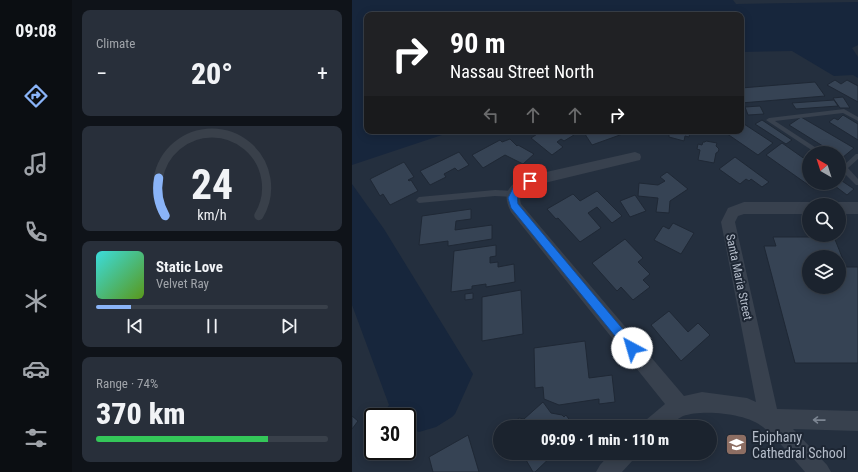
<!DOCTYPE html>
<html lang="en">
<head>
<meta charset="utf-8">
<style>
	:root { --surface:#1b232e; --page:#282f3a; --text:#f1f3f6; --muted:#a0a4aa; --line:#39404a; --accent:#8ab4f8 }
	body { margin:0; font-family:"Roboto Condensed",sans-serif; background:var(--page); color:var(--text); height:100vh; display:flex; flex-direction:column; font-size:15px; white-space:nowrap }
	* { box-sizing:border-box; margin:0 }
	p { font-size:13px; color:var(--muted) }
	.icon { flex:none; width:22px; height:22px; fill:none; stroke:currentColor; stroke-width:2; stroke-linecap:round; stroke-linejoin:round }
	.map { position:relative; flex:1; overflow:hidden }
	.drawer { display:flex; flex-direction:column; gap:10px; padding:10px; background:#0f1319; width:280px }
	.drawer>* { flex:none }
	.hud { position:absolute; left:12px; top:12px; width:380px; height:122px; border-radius:8px; box-shadow:0 2px 10px #0003,0 0 0 1px var(--line); background:#202124; color:#fff; overflow:hidden }
	.needle { width:26px; rotate:321deg }
	.fabs { position:absolute; left:450px; top:146px; display:grid; gap:8px }
	.fabs a { display:grid; place-items:center; width:44px; height:44px; border-radius:50%; background:var(--surface); box-shadow:0 2px 10px #0003,0 0 0 1px var(--line); font-size:20px }
	.speed { position:absolute; left:12px; top:408px; display:flex; gap:8px; font-size:20px; font-weight:700; text-align:center }
	.speed>* { display:grid; place-content:center; width:52px; height:52px; border-radius:50%; background:var(--surface); box-shadow:0 2px 10px #0003,0 0 0 1px var(--line); line-height:1 }
	.speed .limit { border:2px solid #111; border-radius:6px; background:#fff; color:#111 }
	.pin { position:absolute; display:grid; place-items:center; width:34px; height:34px; color:#fff; margin:-17px; border-radius:8px; box-shadow:0 2px 6px #0006 }
	.me { position:absolute; width:44px; margin:-22px; rotate:321deg; stroke-linejoin:round; filter:drop-shadow(0 0 3px #0008) }
	.turn { display:flex; align-items:center; gap:14px; height:84px; padding:0 20px; font-size:18px }
	.turn .icon { width:52px; height:52px; stroke-width:2.5 }
	.turn b { display:block; font-size:28px; line-height:34px }
	.lanes { display:flex; align-items:center; height:38px; padding:0 20px; background:#0003; justify-content:center; gap:20px; direction:ltr }
	.lanes .off { opacity:.35 }
	.big { font-size:30px; font-weight:800; line-height:1.1 }
	.drawer .card { flex:1; display:flex; flex-direction:column; justify-content:center; gap:6px; min-width:0; padding:0 14px; border-radius:8px; background:var(--page) }
	.drawer .dial { align-items:center; gap:0 }
	.dial svg { height:104px; overflow:visible; fill:none; stroke:var(--line); stroke-width:7; stroke-linecap:round; text-anchor:middle }
	.dial text { fill:var(--text); stroke:none }
	.song { display:flex; align-items:center; gap:12px }
	.cover { width:48px; height:48px; border-radius:6px; background:linear-gradient(135deg,hsl(180 70% 55%),hsl(90 70% 35%)) }
	.played { height:4px; border-radius:2px; background:linear-gradient(90deg,var(--accent) 15%,var(--line) 15%) }
	.keys { display:flex; justify-content:space-around; direction:ltr }
	.heat { display:flex; justify-content:space-between; align-items:center; font-size:22px; direction:ltr }
	.charge { height:6px; border-radius:3px; background:linear-gradient(90deg,#34c759 74%,var(--line) 0) }
	.trip { position:absolute; left:141px; top:420px; width:224px; height:40px; border-radius:20px; background:var(--surface); box-shadow:0 2px 10px #0003,0 0 0 1px var(--line); font-weight:800; line-height:40px; text-align:center }
	main { display:flex; flex:1; min-height:0 }
	.menu { display:flex; flex-direction:column; width:72px; justify-content:space-around; align-items:center; background:#0b0e12; color:var(--muted) }
	.menu .icon { width:28px; height:28px }
	.menu .selected { color:var(--accent) }
	.menu b { font-size:18px; color:var(--text) }
	.map>svg:first-child { display:block }
</style>
</head>
<body>
<main>
<nav class="menu">
<b>09:08</b>
<svg class="icon selected" aria-label="directions" viewBox="0 0 24 24"><path d="M12 3l9 9-9 9-9-9zM9 14v-3h6M13 9l2 2-2 2"/></svg>
<svg class="icon" aria-label="music" viewBox="0 0 24 24"><path d="M9 18V5l10-2v13"/><circle cx="6" cy="18" r="3"/><circle cx="16" cy="16" r="3"/></svg>
<svg class="icon" aria-label="phone" viewBox="0 0 24 24"><path d="M5 4h4l2 5-3 2q2 4 5 5l2-3 5 2v4C11 20 4 13 5 4z"/></svg>
<svg class="icon" aria-label="climate" viewBox="0 0 24 24"><path d="M12 3v18M4 7l16 10M4 17L20 7"/></svg>
<svg class="icon" aria-label="car" viewBox="0 0 24 24"><path d="M5 17H2v-5l4-1 3-4h7l3 4 3 1v5h-3M9 17h6M6 11h13"/><circle cx="7" cy="17" r="2"/><circle cx="17" cy="17" r="2"/></svg>
<svg class="icon" aria-label="filters" viewBox="0 0 24 24"><path d="M4 7h16M4 17h16"/><circle cx="9" cy="7" r="2"/><circle cx="15" cy="17" r="2"/></svg>
</nav>
<section class="drawer">
<div class="card"><p>Climate</p>
<div class="heat"><a>−</a><b class="big">20°</b><a>+</a></div>
</div>
<div class="card dial"><svg viewBox="0 0 100 80">
<path d="M14 69A42 42 0 1 1 86 69"/>
<path d="M14 69A42 42 0 0 1 9 40" stroke="#8ab4f8"/>
<text x="50" y="56" font-size="32" font-weight="700">24</text>
<text x="50" y="72" font-size="11">km/h</text>
</svg></div>
<div class="card">
<div class="song"><i class="cover"></i><div><b>Static Love</b><p>Velvet Ray</p></div></div>
<div class="played"></div>
<div class="keys"><svg class="icon" aria-label="previous" viewBox="0 0 24 24"><path d="M18 5L8 12l10 7zM5 5v14"/></svg><svg class="icon" aria-label="pause" viewBox="0 0 24 24"><path d="M8 5v14M16 5v14"/></svg><svg class="icon" aria-label="next" viewBox="0 0 24 24"><path d="M6 5l10 7-10 7zM19 5v14"/></svg></div>
</div>
<div class="card"><p>Range · 74%</p><b class="big">370 km</b><div class="charge"></div></div>
</section>
<div class="map">
<svg width="506" height="472" viewBox="0 0 506 472">
	<rect width="100%" height="100%" fill="#242f3e"/>
	<path fill="#17263c" d="M 0,0 L 381,0 L 384,4 L 506,2 L 506,45 L 500,48 L 506,57 L 506,78 L 501,75 L 482,76 L 440,51 L 389,52 L 389,15 L 15,15 L 15,131 L 102,131 L 0,165 Z
		M 0,184 L 32,229 L 121,374 L 103,414 L 100,417 L 84,427 L 67,432 L 55,427 L 55,417 L 28,417 L 37,405 L 0,305 Z"/>
	<path fill="#364354" stroke="#1f2835" fill-rule="evenodd" d="M 483,80 L 489,84 L 495,80 L 506,86 L 506,102 L 475,85 Z
		M 463,82 L 473,96 L 389,103 L 389,88 Z
		M 491,97 L 498,108 L 488,108 L 481,98 Z
		M 482,100 L 486,106 L 444,109 L 440,103 Z
		M 408,106 L 412,114 L 396,115 L 393,107 Z
		M 491,115 L 506,124 L 506,140 L 477,122 L 482,118 L 486,120 Z
		M 449,117 L 502,148 L 490,158 L 487,156 L 487,153 L 482,153 L 437,125 Z
		M 410,120 L 440,140 L 434,144 L 403,124 Z
		M 389,122 L 421,143 L 406,155 L 371,131 L 389,131 Z
		M 190,131 L 217,131 L 222,135 L 212,141 L 209,139 L 205,142 L 211,147 L 200,155 L 179,138 Z
		M 231,131 L 279,131 L 240,145 Z
		M 314,131 L 334,131 L 338,133 L 337,137 L 333,136 L 332,141 L 317,137 L 317,134 Z
		M 158,139 L 165,146 L 166,145 L 182,154 L 171,164 L 153,155 L 131,168 L 120,155 L 148,140 L 150,142 Z
		M 354,141 L 365,143 L 364,146 L 367,149 L 366,152 L 364,153 L 362,163 L 346,160 L 348,150 L 345,149 L 346,144 L 350,145 L 351,142 L 353,142 Z
		M 430,143 L 457,162 L 457,183 L 469,183 L 462,189 L 414,155 Z
		M 107,152 L 117,165 L 106,171 L 103,168 L 92,174 L 94,177 L 78,185 L 68,171 Z
		M 383,157 L 417,182 L 410,187 L 399,179 L 397,181 L 394,179 L 388,184 L 367,169 Z
		M 52,162 L 62,177 L 56,180 L 57,181 L 59,180 L 66,191 L 38,205 L 31,194 L 28,196 L 18,179 Z
		M 315,172 L 336,189 L 318,201 L 317,213 L 304,212 L 306,198 L 286,196 L 287,183 L 306,185 L 313,181 L 308,177 Z
		M 487,179 L 502,189 L 495,195 L 479,183 L 487,183 Z
		M 245,191 L 270,216 L 260,223 L 245,207 L 236,213 L 249,228 L 228,242 L 206,218 L 204,219 L 195,209 L 221,194 L 228,201 Z
		M 283,195 L 294,211 L 278,217 L 268,201 Z
		M 119,209 L 119,219 L 104,221 L 103,230 L 140,225 L 140,239 L 96,246 L 96,241 L 67,245 L 70,216 Z
		M 321,223 L 342,233 L 329,254 L 302,240 L 311,226 L 317,229 Z
		M 421,237 L 482,237 L 494,267 L 506,267 L 506,363 L 443,363 L 412,246 L 424,246 ZM 457,257 L 487,257 L 487,287 L 457,287 Z
		M 273,239 L 291,258 L 286,262 L 298,274 L 291,280 L 298,287 L 281,300 L 269,287 L 265,291 L 240,263 Z
		M 144,245 L 144,256 L 138,257 L 138,263 L 146,262 L 146,267 L 162,264 L 163,282 L 134,287 L 134,284 L 120,286 L 120,289 L 99,292 L 102,251 Z
		M 169,290 L 171,334 L 130,341 L 130,297 Z
		M 121,293 L 121,299 L 113,300 L 113,294 Z
		M 317,311 L 336,332 L 346,323 L 358,335 L 329,361 L 299,325 Z
		M 233,341 L 237,378 L 260,375 L 263,402 L 247,404 L 247,399 L 207,405 L 192,399 L 191,387 L 183,388 L 182,348 Z
		M 191,402 L 199,413 L 210,415 L 212,417 L 214,415 L 221,425 L 224,423 L 227,427 L 156,427 L 167,418 L 172,419 Z
		M 0,416 L 6,421 L 0,429 Z
		M 116,435 L 127,472 L 81,472 L 77,457 Z
		M 170,453 L 203,453 L 183,472 L 181,472 Z"/>
	<g fill="none" stroke-linecap="round" stroke-linejoin="round">
		<path fill="#38414e" fill-rule="evenodd" d="M 492,109 L 506,117 L 506,121 L 491,113 L 423,121 L 472,153 L 464,153 L 414,120 L 417,118 Z
			M 504,154 L 506,154 L 506,159 L 496,168 L 506,179 L 506,185 L 504,185 L 487,168 L 487,163 L 492,165 Z
			M 143,190 L 161,191 L 164,194 L 161,197 L 143,196 L 67,203 L 64,200 L 67,197 Z"/>
		<path fill="#38414e" fill-rule="evenodd" d="M 283,152 L 288,154 L 289,157 L 288,160 L 180,186 C 172,190 166,194 169,204 L 332,396 L 350,392 L 395,398 L 404,402 L 369,222 L 376,208 L 392,202 L 457,202 L 462,204 L 463,205 L 457,205 L 457,214 L 392,214 L 386,216 L 383,222 L 425,409 L 506,411 L 506,431 L 441,429 L 475,465 L 479,472 L 453,472 C 440,457 426,440 411,427 C 395,413 350,409 331,416 C 325,419 320,423 316,427 L 291,427 L 294,420 L 313,404 L 159,212 C 150,195 155,186 172,177 Z
			M 487,202 L 506,202 L 506,214 L 487,214 L 487,205 L 481,205 Z
			M 259,453 L 284,453 L 281,460 L 270,472 L 244,472 L 248,465 Z"/>
	</g>
	<defs><path id="oneway-shaft" d="M-6 0H5M1.5-3L5.5 0L1.5 3" fill="none" stroke-width="1.6" stroke-linecap="round" stroke-linejoin="round"/></defs>
	<use stroke="#7c8592" href="#oneway-shaft" transform="translate(467 420) rotate(-179)"/>
	<path fill="#1a73e8" stroke="#114b97" d="M 178,178 L 182,181 C 175,191 163,189 166,204 L 284,345 L 286,348 L 284,352 L 280,354 L 276,352 L 159,208 L 156,198 L 161,188 Z"/>
	<defs>
		<symbol id="school-square" viewBox="-11 -11 22 22"><rect x="-9" y="-9" width="18" height="18" rx="4" fill="#8d6e63" stroke="#1d2633"/><path d="M0-5L7-2L0 1L-7-2ZM-4 1L0 2.5L4 1V4Q0 6-4 4Z" fill="#fff"/></symbol>
	</defs>
	<g fill-rule="evenodd">
		<use href="#school-square" x="372" y="432" width="25" height="25"/>
	</g>
	<g text-anchor="middle" stroke-width="4" stroke-linejoin="round" paint-order="stroke">
		<g font-size="12" fill="#b4bcc9" stroke="#1d2633">
			<text transform="translate(387 277) rotate(78)" y="4">Santa Maria Street</text>
		</g>
		<g font-size="14" fill="#b4bcc9" stroke="#1d2633" text-anchor="start">
			<text x="400" y="442">Epiphany<tspan x="400" dy="16">Cathedral School</tspan></text>
		</g>
	</g>
</svg>
<div class="fabs">
<a><svg class="needle" viewBox="-14 -14 28 28"><path d="M0-13l5 13h-10z" fill="#e53935"/><path d="M0 13l5-13h-10z" fill="#a0a4aa"/></svg></a>
<a><svg class="icon" aria-label="search" viewBox="0 0 24 24"><circle cx="10" cy="10" r="6"/><path d="M15 15l6 6"/></svg></a>
<a><svg class="icon" aria-label="layers" viewBox="0 0 24 24"><path d="M12 4l9 5-9 5-9-5zM3 14l9 5 9-5"/></svg></a>
</div>
<div class="speed"><div class="limit">30</div></div>
<div class="pin" style="left:178px;top:181px;background:#d93025"><svg class="icon" aria-label="arrive" viewBox="0 0 24 24"><path d="M6 21V4h12l-3 4 3 4H6"/></svg></div>
<svg class="me" style="left:280px;top:348px" viewBox="-20 -20 40 40"><circle r="19" fill="#fff"/><path d="M0-13L10 11 0 6-10 11z" fill="#1a73e8"/></svg>
<div class="trip">09:09 · 1 min · 110 m</div>
<div class="hud">
<div class="turn"><svg class="icon" aria-label="right" viewBox="0 0 24 24"><path d="M7 20v-9h11M14 6l5 5-5 5"/></svg><div><b>90 m</b>Nassau Street North</div></div>
<div class="lanes"><svg class="icon off" aria-label="left" viewBox="0 0 24 24"><path d="M17 20v-9H6M10 6l-5 5 5 5"/></svg><svg class="icon off" aria-label="ahead" viewBox="0 0 24 24"><path d="M12 20V5M6 11l6-6 6 6"/></svg><svg class="icon off" aria-label="ahead" viewBox="0 0 24 24"><path d="M12 20V5M6 11l6-6 6 6"/></svg><svg class="icon" aria-label="right" viewBox="0 0 24 24"><path d="M7 20v-9h11M14 6l5 5-5 5"/></svg></div>
</div>
</div>
</main>
</body>
</html>
